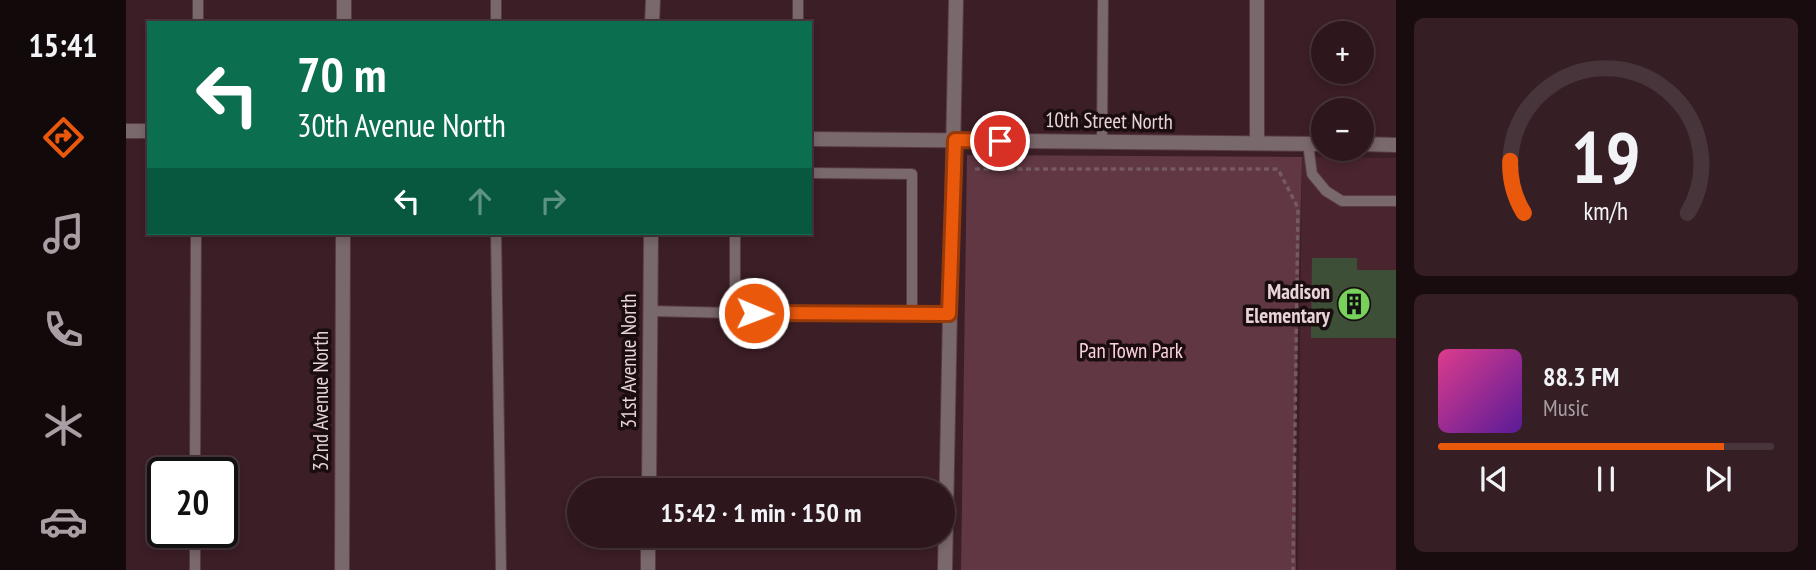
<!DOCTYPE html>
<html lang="en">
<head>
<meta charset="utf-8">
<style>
	:root { --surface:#2d161c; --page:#351f25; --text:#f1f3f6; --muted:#a79fa3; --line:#48353b; --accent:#ea580c }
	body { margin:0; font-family:"PT Sans Narrow",sans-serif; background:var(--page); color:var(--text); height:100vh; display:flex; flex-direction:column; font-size:26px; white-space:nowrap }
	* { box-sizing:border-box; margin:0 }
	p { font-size:23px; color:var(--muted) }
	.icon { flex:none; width:38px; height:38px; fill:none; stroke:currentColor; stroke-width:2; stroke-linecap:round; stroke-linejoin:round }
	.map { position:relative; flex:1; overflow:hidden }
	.side { display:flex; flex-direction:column; gap:18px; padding:18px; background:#190c0f; width:420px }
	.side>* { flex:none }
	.banner { position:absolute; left:21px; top:21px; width:665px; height:214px; border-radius:0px; box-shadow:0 4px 10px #0003,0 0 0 2px var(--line); background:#0b6e4f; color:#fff; overflow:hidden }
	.buttons { position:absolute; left:1185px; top:21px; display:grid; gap:14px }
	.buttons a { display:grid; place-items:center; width:63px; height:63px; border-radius:50%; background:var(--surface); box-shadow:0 4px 10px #0003,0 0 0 2px var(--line); font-size:35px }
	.speed { position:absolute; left:21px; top:457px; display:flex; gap:14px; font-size:35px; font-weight:700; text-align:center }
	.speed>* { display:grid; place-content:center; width:91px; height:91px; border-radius:50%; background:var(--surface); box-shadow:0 4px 10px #0003,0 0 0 2px var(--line); line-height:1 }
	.speed .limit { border:4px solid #111; border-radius:10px; background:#fff; color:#111 }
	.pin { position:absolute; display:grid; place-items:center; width:60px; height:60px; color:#fff; margin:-30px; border:4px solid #fff; border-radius:50%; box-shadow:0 2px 7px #0007 }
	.me { position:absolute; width:77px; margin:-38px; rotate:91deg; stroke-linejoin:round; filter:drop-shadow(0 0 5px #0008) }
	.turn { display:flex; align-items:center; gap:24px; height:147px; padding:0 35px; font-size:32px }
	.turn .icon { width:91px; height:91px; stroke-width:2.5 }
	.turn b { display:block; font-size:49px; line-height:60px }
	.lanes { display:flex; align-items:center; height:66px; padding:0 35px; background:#0003; justify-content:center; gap:35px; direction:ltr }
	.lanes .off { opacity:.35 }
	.side .card { flex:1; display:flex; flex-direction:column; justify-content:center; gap:10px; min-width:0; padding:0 24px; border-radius:10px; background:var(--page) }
	.side .dial { align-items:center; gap:0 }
	.dial svg { height:182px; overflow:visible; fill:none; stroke:var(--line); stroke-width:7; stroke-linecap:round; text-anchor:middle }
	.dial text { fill:var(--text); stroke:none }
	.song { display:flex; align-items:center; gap:21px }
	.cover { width:84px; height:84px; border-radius:10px; background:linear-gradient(135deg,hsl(330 70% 55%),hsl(270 70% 35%)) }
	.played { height:7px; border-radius:4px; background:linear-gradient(90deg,var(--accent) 85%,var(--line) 85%) }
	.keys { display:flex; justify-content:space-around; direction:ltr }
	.trip { position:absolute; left:441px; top:478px; width:388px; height:70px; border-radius:35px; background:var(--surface); box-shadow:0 4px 10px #0003,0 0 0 2px var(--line); font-weight:800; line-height:70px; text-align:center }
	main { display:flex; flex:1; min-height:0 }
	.dock { display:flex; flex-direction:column; width:126px; justify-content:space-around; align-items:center; background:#12090b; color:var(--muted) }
	.dock .icon { width:49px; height:49px }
	.dock .active { color:var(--accent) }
	.dock b { font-size:32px; color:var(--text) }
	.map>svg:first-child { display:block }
</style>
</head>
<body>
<main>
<nav class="dock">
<b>15:41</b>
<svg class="icon active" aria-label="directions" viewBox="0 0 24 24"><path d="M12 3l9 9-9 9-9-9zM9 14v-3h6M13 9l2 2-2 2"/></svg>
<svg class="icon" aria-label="music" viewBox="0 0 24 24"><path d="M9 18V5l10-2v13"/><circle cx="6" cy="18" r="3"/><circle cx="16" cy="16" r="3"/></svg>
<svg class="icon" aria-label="phone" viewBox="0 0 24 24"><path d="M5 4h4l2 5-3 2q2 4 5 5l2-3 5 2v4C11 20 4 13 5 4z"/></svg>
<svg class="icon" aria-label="climate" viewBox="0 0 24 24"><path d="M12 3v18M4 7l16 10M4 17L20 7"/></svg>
<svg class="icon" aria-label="car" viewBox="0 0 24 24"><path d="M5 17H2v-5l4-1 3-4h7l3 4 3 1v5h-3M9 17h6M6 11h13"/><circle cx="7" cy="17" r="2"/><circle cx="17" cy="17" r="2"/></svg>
</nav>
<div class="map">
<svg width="1270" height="570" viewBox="0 0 1270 570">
	<rect width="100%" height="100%" fill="#3c1e26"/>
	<path fill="#4a2530" d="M 1176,157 L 1270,158 L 1270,570 L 1172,570 Z"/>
	<path fill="#603742" d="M 841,155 L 1176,157 L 1169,438 L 1170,570 L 835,570 Z"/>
	<path fill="#3d5037" d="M 1186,258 L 1231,258 L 1231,270 L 1270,270 L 1270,338 L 1185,338 Z"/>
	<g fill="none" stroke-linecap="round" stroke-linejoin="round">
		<defs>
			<path id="lane" d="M 72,23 L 72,0
				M 370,23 L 370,0
				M 672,23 L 672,0
				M 976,142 L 977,0
				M 1182,144 L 1186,174 L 1200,191 L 1216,201 L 1270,201
				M 684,173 L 786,174 L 786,313
				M 370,233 L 375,570
				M 609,233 L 609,313 L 823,314
				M 524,311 L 609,313
				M 69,472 L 70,233
				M 69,570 L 69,532"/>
			<path id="street" d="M 1131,0 L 1131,143
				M 218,23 L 218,0
				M 526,23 L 527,0
				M 0,131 L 23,131
				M 684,139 L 1197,144
				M 1236,144 L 1270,145
				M 523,490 L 525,233
				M 216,570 L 217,233
				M 522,570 L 522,536
				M 819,570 L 830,0"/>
		</defs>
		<use href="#lane" stroke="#583b42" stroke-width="12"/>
		<use href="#street" stroke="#583b42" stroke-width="16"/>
		<path stroke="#755a60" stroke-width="3.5" stroke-dasharray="5 3.5" stroke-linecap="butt" d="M 849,169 L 1152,169 L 1172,208 L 1167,570"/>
		<use href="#lane" stroke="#79686c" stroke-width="10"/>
		<use href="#street" stroke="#79686c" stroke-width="14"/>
	</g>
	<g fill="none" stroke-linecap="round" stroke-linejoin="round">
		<defs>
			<path id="route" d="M 628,313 L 823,314 L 829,140 L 874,141"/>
		</defs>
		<use href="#route" stroke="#983908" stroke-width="18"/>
		<use href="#route" stroke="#ea580c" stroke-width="12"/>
	</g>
	<defs>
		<symbol id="building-disc" viewBox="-11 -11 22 22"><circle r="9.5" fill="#76d25a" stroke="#1a0d10"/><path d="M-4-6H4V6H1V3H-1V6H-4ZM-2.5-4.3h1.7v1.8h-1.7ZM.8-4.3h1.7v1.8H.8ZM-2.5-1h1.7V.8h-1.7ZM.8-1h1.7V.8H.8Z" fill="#111"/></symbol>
	</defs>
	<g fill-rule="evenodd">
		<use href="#building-disc" x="1209" y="285" width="38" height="38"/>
	</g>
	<g text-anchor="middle" stroke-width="7" stroke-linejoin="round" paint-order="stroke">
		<g font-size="21" fill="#e8d3d7" stroke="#1a0d10">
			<text transform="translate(983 121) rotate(1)" y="7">10th Street North</text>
			<text transform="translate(503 361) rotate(-90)" y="7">31st Avenue North</text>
			<text transform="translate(195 401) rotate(-90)" y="7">32nd Avenue North</text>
		</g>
		<g font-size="21" font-weight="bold" fill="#e8d3d7" stroke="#1a0d10" text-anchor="end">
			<text x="1204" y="299">Madison<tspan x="1204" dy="24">Elementary</tspan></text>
		</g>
		<g font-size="21" fill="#fdd3dc" stroke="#1a0d10">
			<text x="1005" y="358">Pan Town Park</text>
		</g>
	</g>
</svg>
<div class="buttons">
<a>+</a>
<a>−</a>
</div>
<div class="speed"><div class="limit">20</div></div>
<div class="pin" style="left:874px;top:141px;background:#d93025"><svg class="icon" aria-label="arrive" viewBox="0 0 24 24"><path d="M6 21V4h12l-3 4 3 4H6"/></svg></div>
<svg class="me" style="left:628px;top:313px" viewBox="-20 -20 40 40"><circle r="17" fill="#ea580c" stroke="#fff" stroke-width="3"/><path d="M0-11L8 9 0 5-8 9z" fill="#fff"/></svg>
<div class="trip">15:42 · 1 min · 150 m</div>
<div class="banner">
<div class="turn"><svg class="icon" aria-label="left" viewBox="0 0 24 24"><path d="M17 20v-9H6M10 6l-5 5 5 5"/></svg><div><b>70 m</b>30th Avenue North</div></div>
<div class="lanes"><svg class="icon" aria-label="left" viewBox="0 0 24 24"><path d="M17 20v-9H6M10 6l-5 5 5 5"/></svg><svg class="icon off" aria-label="ahead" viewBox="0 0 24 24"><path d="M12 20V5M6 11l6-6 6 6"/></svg><svg class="icon off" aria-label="right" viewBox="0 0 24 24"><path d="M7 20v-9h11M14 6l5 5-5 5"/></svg></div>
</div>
</div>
<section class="side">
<div class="card dial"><svg viewBox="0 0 100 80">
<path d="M14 69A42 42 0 1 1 86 69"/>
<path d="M14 69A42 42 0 0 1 8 46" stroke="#ea580c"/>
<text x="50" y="56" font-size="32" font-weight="700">19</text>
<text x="50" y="72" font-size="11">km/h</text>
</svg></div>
<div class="card">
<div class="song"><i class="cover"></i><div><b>88.3 FM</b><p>Music</p></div></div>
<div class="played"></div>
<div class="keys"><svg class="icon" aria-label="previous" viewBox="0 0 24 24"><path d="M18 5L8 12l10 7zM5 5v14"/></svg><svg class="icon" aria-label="pause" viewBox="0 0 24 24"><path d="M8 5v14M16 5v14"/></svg><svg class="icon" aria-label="next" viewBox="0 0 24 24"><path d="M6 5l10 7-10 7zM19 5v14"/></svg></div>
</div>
</section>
</main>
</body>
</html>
